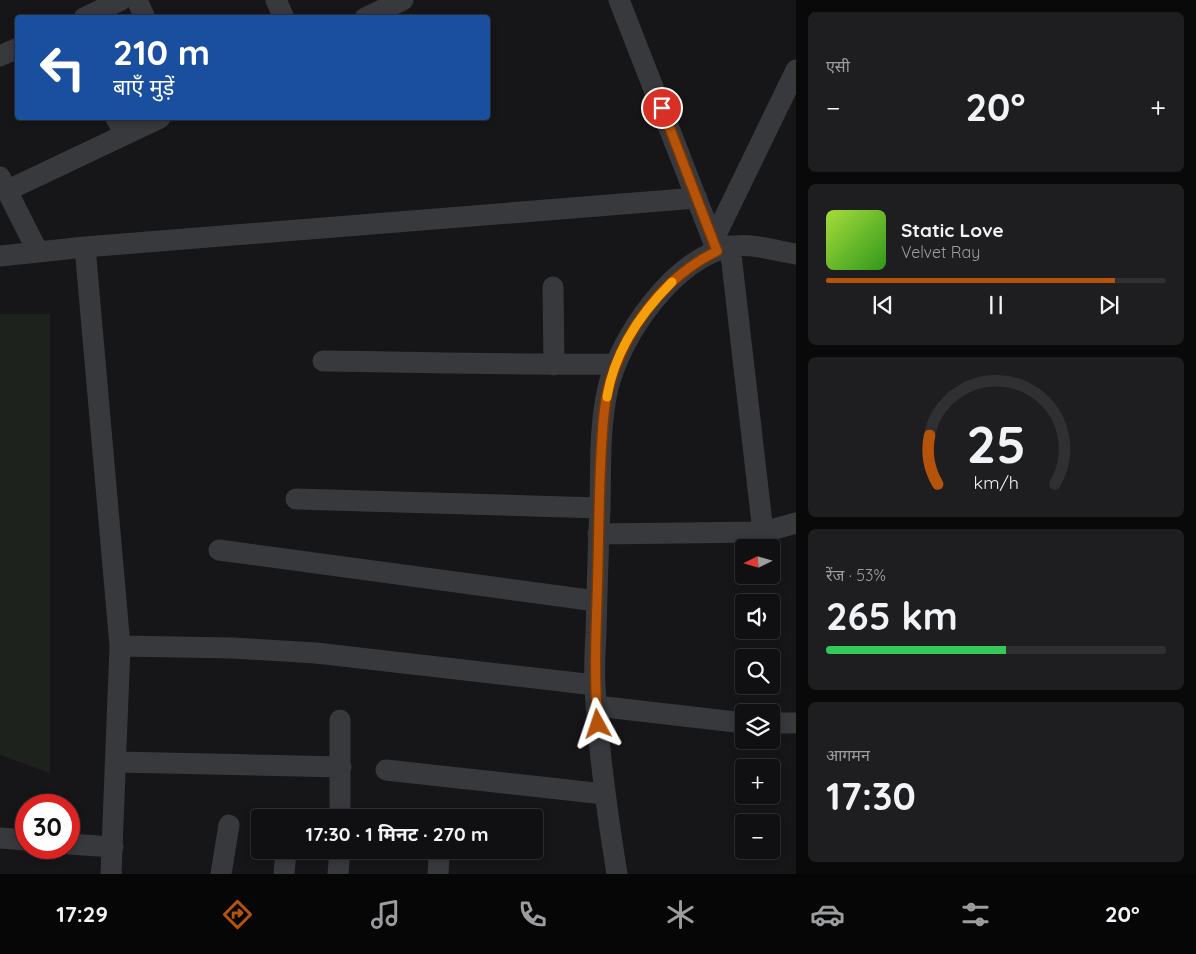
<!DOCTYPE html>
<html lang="hi">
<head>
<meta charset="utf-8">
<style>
	:root { --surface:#101012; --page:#1e1e20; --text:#f1f3f6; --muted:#9c9d9f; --line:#303032; --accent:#b45309 }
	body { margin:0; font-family:Quicksand,"Noto Sans Devanagari",sans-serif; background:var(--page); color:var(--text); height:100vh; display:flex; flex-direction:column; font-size:19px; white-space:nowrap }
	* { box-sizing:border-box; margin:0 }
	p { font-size:16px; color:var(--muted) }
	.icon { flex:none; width:28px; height:28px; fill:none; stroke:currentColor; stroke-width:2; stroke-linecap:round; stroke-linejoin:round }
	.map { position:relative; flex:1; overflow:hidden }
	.panel { display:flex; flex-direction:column; gap:12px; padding:12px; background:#09090a; width:400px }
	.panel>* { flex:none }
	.hud { position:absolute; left:15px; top:15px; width:475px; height:105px; border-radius:5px; box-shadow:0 2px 8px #0003,0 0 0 1px var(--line); background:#1a4fa0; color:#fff; overflow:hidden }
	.needle { width:32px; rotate:265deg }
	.buttons { position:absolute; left:735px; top:539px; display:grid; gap:10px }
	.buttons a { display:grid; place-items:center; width:45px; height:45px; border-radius:5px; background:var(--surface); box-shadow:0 2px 8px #0003,0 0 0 1px var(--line); font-size:25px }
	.speed { position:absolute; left:15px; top:794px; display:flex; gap:10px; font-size:25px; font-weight:700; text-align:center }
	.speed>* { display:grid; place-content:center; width:65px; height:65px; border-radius:50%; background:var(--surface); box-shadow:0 2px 8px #0003,0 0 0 1px var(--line); line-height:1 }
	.speed .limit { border:8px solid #d22; background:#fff; color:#111 }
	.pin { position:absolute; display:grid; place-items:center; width:42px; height:42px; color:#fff; margin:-21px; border:2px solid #fff; border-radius:50%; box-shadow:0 1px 5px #0007 }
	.me { position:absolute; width:55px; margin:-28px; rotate:355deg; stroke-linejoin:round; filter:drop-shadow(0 0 4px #0008) }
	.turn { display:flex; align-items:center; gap:18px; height:105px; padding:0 15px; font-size:22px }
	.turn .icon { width:65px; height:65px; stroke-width:2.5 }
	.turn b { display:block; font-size:35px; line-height:42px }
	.big { font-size:38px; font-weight:700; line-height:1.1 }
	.panel .card { flex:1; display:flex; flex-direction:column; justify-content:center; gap:8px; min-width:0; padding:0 18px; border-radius:8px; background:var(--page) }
	.panel .dial { align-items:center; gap:0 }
	.dial svg { height:130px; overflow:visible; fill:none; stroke:var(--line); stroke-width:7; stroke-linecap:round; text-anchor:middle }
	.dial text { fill:var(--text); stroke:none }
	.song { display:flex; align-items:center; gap:15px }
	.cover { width:60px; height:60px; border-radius:8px; background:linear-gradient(135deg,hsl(80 70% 55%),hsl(110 70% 35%)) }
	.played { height:5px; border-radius:2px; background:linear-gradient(90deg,var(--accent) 85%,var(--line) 85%) }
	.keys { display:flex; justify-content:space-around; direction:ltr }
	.heat { display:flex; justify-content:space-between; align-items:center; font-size:28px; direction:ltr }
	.charge { height:8px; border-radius:4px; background:linear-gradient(90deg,#34c759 53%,var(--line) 0) }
	.trip { position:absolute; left:251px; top:809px; width:292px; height:50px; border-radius:5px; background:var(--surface); box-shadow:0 2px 8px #0003,0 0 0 1px var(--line); font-weight:700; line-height:50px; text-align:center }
	.dock { display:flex; height:80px; justify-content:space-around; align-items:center; background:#060607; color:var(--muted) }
	.dock .icon { width:35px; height:35px }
	.dock .current { color:var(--accent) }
	.dock b { font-size:22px; color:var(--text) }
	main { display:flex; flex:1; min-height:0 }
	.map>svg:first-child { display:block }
</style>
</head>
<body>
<main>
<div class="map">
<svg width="796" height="874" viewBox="0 0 796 874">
	<rect width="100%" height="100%" fill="#161618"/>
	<path fill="#1d231c" d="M 0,314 L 50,314 L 50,773 L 0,755 Z"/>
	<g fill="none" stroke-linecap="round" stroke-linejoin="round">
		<path stroke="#37393d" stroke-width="21" d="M 137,0 L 145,18
			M 276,0 L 284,18
			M 619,0 L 717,251
			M 84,18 L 121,0
			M 365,18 L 403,0
			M 0,56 L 18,48
			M 116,118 L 125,134
			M 0,177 L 38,252
			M 6,191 L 160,118
			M 713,241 L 796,70
			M 730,246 L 763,532
			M 85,247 L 697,198
			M 0,256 L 85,247 L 120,646 L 111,874
			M 553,287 L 554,365
			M 323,361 C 421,362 519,365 616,364
			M 296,499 L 600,508
			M 598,534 L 763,532 L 796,523
			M 219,550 L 596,601
			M 120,646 L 233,648 L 316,653 L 595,685
			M 597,706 L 744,723
			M 340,720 L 340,818
			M 771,723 L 796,723
			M 117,762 L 341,767
			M 386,770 L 604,794
			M 0,838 L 26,840
			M 69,844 L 113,847
			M 221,874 L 229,825
			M 284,874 L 286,850
			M 338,874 L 340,850
			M 438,874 L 439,858
			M 617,874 C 607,812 598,749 595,686 C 594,669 595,651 596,633 C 597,592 598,550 600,509 C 601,469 599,427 608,388 C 621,335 673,260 729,247 C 748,242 776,251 796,254"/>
	</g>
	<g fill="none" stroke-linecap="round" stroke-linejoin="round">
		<defs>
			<path id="route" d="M 598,724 C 593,670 597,618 598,564 C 599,523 599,481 602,439 C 603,422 604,403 609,386 C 625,329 663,278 717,251 L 662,108"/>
		</defs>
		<use href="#route" stroke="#753606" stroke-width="12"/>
		<use href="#route" stroke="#b45309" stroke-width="9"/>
		<path stroke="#f59e0b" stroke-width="9" d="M 607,397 C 614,352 641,313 672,282"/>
	</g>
</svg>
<div class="buttons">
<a><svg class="needle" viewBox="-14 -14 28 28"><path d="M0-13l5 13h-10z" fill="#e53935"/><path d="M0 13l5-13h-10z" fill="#9c9d9f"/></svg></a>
<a><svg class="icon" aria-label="sound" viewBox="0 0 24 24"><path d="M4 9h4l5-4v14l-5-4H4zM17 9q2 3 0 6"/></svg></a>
<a><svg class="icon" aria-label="search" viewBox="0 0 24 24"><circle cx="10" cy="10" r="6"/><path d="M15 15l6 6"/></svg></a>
<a><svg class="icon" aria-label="layers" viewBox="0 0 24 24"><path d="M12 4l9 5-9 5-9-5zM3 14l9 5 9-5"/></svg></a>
<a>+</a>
<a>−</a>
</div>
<div class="speed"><div class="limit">30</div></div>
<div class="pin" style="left:662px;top:108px;background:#d93025"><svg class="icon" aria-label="arrive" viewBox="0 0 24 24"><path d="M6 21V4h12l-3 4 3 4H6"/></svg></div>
<svg class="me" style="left:598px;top:724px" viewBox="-20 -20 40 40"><path d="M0-17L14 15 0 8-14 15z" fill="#b45309" stroke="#fff" stroke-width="4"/></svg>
<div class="trip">17:30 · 1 मिनट · 270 m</div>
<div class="hud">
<div class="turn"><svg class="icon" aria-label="left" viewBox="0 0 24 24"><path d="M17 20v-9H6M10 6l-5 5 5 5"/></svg><div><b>210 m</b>बाएँ मुड़ें</div></div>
</div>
</div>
<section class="panel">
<div class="card"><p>एसी</p>
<div class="heat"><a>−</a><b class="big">20°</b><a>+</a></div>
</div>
<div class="card">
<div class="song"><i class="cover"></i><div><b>Static Love</b><p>Velvet Ray</p></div></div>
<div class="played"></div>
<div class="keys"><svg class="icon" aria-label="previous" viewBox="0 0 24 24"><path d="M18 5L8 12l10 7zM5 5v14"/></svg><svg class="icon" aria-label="pause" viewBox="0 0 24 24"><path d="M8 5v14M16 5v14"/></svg><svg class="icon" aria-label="next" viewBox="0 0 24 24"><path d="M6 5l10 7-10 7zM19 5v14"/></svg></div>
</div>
<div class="card dial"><svg viewBox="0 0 100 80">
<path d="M14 69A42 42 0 1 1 86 69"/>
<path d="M14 69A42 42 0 0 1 9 39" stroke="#b45309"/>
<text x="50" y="56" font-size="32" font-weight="700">25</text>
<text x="50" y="72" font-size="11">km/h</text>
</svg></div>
<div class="card"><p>रेंज · 53%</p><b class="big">265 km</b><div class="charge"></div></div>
<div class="card"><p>आगमन</p><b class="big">17:30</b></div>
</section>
</main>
<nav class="dock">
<b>17:29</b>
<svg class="icon current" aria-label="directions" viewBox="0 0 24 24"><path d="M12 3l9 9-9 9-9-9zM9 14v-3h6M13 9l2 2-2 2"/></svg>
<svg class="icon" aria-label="music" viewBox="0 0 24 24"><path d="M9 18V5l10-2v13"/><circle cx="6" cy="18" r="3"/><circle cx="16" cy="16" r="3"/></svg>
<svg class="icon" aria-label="phone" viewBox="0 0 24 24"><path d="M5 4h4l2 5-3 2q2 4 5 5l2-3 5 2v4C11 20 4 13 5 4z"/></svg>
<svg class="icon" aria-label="climate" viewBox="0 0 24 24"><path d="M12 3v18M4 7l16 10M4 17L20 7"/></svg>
<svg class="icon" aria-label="car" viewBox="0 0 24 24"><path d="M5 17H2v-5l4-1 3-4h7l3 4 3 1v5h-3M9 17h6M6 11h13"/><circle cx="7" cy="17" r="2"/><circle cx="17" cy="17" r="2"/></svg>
<svg class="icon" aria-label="filters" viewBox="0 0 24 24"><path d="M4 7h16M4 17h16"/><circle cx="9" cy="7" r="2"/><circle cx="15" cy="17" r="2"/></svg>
<b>20°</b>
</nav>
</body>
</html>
